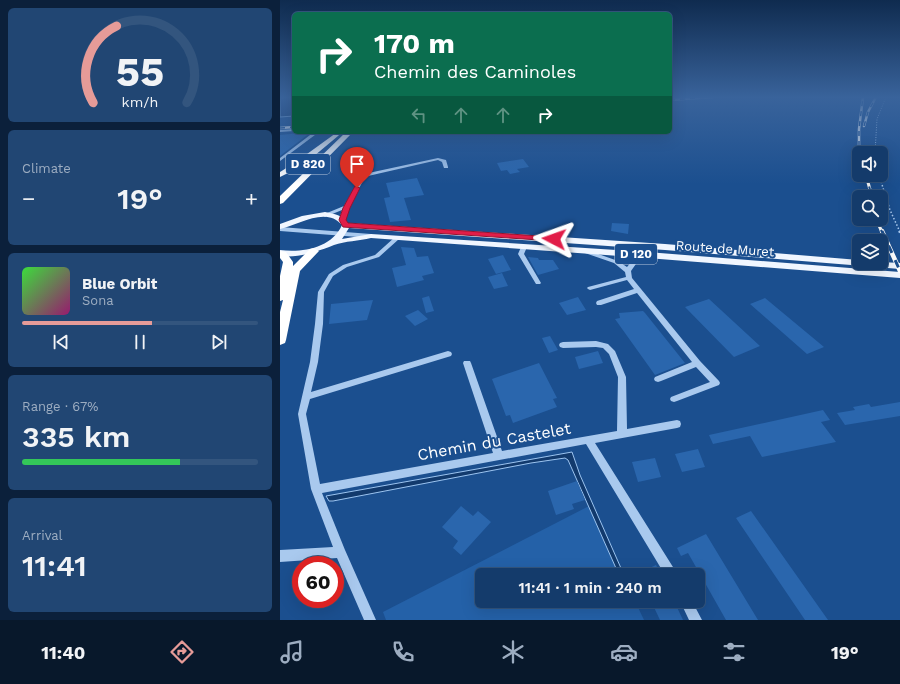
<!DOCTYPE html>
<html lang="en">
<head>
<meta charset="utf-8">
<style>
	:root { --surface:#143b6b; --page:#214673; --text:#f1f3f6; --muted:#9dadc1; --line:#33557e; --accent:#e69b98 }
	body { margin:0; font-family:"Work Sans",sans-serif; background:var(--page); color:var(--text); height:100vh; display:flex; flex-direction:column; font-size:15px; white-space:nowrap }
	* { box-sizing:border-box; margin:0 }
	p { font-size:13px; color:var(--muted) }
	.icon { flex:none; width:22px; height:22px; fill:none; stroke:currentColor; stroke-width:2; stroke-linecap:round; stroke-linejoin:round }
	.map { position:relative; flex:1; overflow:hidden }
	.drawer { display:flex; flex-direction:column; gap:8px; padding:8px; background:#0b203b; width:280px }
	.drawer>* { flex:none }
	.hud { position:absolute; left:12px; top:12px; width:380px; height:122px; border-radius:6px; box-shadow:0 4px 16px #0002,0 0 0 1px var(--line); background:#0b6e4f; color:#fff; overflow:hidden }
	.controls { position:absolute; left:572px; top:146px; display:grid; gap:8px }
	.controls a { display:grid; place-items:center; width:36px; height:36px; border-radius:6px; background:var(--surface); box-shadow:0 4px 16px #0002,0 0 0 1px var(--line); font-size:20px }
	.speed { position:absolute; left:12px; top:556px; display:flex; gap:8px; font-size:20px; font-weight:700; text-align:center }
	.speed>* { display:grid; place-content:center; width:52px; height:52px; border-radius:50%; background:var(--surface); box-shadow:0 4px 16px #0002,0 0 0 1px var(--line); line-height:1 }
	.speed .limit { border:6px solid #d22; background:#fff; color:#111 }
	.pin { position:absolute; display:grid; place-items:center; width:34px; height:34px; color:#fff; margin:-41px -17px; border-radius:50% 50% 50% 0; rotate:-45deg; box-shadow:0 0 4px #0007 }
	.pin .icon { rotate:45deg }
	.me { position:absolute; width:44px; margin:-22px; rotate:274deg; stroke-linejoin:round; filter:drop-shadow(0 0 3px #0008) }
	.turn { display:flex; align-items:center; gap:14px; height:84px; padding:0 16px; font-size:18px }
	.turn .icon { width:52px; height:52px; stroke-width:2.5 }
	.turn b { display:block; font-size:28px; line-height:34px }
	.lanes { display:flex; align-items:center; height:38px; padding:0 16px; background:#0003; justify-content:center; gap:20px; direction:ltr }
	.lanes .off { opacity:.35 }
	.big { font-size:30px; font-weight:600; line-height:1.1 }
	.drawer .widget { flex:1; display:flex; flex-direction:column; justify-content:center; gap:6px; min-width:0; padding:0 14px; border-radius:6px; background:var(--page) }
	.drawer .dial { align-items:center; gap:0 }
	.dial svg { height:104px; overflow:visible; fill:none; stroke:var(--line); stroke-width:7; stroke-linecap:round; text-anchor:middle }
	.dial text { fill:var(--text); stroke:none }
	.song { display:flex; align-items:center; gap:12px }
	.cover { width:48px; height:48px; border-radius:6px; background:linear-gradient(135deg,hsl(120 70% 55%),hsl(320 70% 35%)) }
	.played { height:4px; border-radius:2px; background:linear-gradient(90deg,var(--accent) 55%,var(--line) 55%) }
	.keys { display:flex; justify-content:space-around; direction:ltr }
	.heat { display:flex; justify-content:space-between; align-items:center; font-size:22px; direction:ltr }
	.charge { height:6px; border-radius:3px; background:linear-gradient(90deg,#34c759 67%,var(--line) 0) }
	.trip { position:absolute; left:195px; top:568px; width:230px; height:40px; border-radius:6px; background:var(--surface); box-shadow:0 4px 16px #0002,0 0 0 1px var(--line); font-weight:600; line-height:40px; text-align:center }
	.tabs { display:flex; height:64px; justify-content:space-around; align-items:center; background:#08182b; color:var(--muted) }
	.tabs .icon { width:28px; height:28px }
	.tabs .selected { color:var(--accent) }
	.tabs b { font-size:18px; color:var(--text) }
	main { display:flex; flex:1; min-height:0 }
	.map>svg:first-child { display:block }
</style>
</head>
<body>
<main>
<section class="drawer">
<div class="widget dial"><svg viewBox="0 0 100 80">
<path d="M14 69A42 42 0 1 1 86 69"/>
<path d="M14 69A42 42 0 0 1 32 10" stroke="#e69b98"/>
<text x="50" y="56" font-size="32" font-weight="700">55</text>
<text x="50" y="72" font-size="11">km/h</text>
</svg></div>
<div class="widget"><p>Climate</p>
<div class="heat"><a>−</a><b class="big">19°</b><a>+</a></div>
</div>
<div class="widget">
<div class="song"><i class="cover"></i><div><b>Blue Orbit</b><p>Sona</p></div></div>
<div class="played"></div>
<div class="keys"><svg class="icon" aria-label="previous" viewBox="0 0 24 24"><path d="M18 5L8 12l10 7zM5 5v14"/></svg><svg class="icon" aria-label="pause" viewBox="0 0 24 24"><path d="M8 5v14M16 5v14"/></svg><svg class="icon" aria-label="next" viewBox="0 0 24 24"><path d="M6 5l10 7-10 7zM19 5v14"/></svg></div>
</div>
<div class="widget"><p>Range · 67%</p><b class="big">335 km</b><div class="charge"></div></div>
<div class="widget"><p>Arrival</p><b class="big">11:41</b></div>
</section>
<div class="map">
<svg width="620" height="620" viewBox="0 0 620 620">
	<rect width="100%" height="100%" fill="#1b4f8f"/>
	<path fill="#2461a8" d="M 311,505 L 343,575 L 202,575 L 202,601 L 355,601 L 364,620 L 106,620 L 103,612 Z"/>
	<path fill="#123a6d" stroke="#9cc4f0" d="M 14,97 L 14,116 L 0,117 L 0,98 Z
		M 292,452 L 300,475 L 344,575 L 339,575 L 288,460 L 285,458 L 251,463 L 53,501 L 49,501 L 46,496 Z"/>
	<path fill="#2a66ad" d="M 31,132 L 22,139 L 0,156 L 0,135 Z
		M 243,159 L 249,167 L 237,169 L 240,172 L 230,174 L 227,170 L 221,171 L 217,163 Z
		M 137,178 L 144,195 L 124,198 L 131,220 L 110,222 L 104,198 L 110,197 L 106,183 Z
		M 332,223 L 349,224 L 348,234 L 331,231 Z
		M 121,247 L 134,248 L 137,257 L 148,256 L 154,273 L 142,276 L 144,280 L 117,287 L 112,268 L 126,265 Z
		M 223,255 L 231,270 L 216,274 L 208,259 Z
		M 248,257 L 258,258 L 259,260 L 273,260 L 279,269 L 258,275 Z
		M 222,273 L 228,286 L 214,289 L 208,277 Z
		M 149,296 L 154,311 L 146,313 L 142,298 Z
		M 298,297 L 306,310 L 287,315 L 279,303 Z
		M 485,298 L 544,347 L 527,354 L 470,304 Z
		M 429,299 L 480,346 L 454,357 L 405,307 Z
		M 93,300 L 87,320 L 49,324 L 51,304 Z
		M 138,310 L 148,319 L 135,326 L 125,316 Z
		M 363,311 L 365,313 L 405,363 L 375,375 L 335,319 L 340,318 L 339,313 Z
		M 270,336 L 278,350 L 269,353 L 262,338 Z
		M 318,351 L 323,363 L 299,369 L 295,357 Z
		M 259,363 L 277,398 L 273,399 L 277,407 L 233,423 L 230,415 L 226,416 L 212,379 Z
		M 620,402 L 620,416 L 565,425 L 557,413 L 575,410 L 573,407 L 589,404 L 591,407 Z
		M 543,410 L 550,420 L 541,422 L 556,442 L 482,457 L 470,436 L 433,444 L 429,435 Z
		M 418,449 L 425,467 L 402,472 L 395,454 Z
		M 375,458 L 381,477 L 358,482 L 352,462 Z
		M 297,481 L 305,500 L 292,504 L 294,509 L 276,515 L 268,491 Z
		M 181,506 L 193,516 L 198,511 L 211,522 L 181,555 L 173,548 L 178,541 L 162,527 Z
		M 471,511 L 548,620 L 525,620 L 456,518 Z
		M 426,534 L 478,620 L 446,620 L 408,553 L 401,556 L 397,548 Z
		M 376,565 L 381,575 L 355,575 Z
		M 371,601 L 394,601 L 403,620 L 380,620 Z"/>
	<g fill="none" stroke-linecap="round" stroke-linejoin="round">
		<path stroke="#a9c9ee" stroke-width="1" stroke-dasharray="1 1.5" stroke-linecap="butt" d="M 595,153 L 597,119 L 606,97"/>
		<path stroke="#a9c9ee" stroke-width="1.5" stroke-dasharray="1.5 2" stroke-linecap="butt" d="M 599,175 L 610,210 L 620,232"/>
		<path stroke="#a9c9ee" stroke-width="2" stroke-dasharray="2 3" stroke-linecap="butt" d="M 619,231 L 620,233"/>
		<path fill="#a9c9ee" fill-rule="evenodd" d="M 14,129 L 14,131 L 0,132 L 0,130 Z
			M 34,132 L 39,132 L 0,161 L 0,158 Z
			M 158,158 L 166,160 L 168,167 L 168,168 L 164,168 L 162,162 L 158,160 L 88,176 L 84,179 L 69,207 L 64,221 L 62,222 L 59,220 L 62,210 L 45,217 L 42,215 L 64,206 L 80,178 L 84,174 Z
			M 0,227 L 91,234 L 94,236 L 91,238 L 0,231 Z
			M 117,236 L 120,238 L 119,239 L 99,257 L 67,267 L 53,276 L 49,283 L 44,292 L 43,324 L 38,362 L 31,392 L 168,351 L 171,352 L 172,354 L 171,356 L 30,399 L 26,414 L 40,484 L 213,453 L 183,363 L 184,361 L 190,361 L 191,363 L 222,451 L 337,431 L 338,377 L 329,354 L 323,348 L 316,347 L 283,348 L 280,347 L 279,345 L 280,343 L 283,342 L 316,341 L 328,344 L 335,351 L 346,377 L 347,429 L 397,420 L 400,421 L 401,424 L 400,427 L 397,428 L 315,443 L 398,575 L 385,575 L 306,444 L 42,493 L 65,550 L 96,620 L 84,620 L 57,558 L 0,562 L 0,550 L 53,547 L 31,489 L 18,414 L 30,362 L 35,324 L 38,292 L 49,274 L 63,265 L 95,255 L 115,237 Z
			M 244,245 L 247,247 L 244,254 L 261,283 L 260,284 L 256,284 L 238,254 L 241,247 Z
			M 307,250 L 338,261 L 347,267 C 353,260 359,253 369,254 L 370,255 L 369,256 L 358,261 L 351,271 L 352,278 L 420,361 L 439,381 L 440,383 L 439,385 L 397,401 L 394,402 L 391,401 L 390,399 L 391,397 L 430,382 L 416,367 L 381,381 L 378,382 L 375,381 L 374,379 L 375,377 L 412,362 L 357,293 L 321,305 L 317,305 L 316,303 L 317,301 L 354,289 L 347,280 L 310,290 L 308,289 L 307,288 L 308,287 L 346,277 L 345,272 L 334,263 L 305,253 L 304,252 Z
			M 400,601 L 412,601 L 422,620 L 409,620 Z"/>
		<path fill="#f0f6ff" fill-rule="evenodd" d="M 45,212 C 55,214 62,215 68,223 L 385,244 L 579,260 L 579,263 L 601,262 L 620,263 L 620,269 L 385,250 L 69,228 L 62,239 L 91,234 L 367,252 L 620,272 L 620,278 L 367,258 L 91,238 C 79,241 65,241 54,245 C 36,252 20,258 0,256 L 0,250 C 22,253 52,248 62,225 C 46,206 18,225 0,229 L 0,224 L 22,216 Z"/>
		<path fill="#fff" fill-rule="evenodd" d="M 66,132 L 73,132 L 3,203 L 0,204 L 0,196 Z
			M 56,133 L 59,135 L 58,136 L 22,166 L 0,177 L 0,172 L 16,162 Z
			M 34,248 L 39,251 L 20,271 L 6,340 L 5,343 L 0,345 L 0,312 L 3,300 L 0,301 L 0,276 L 3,262 L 0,258 L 0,251 L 6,252 L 13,262 L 13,266 L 30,249 Z"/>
		<defs>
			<path id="rail-far2" d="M 390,100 L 432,97
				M 584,126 L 588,112 L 596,97
				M 0,128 L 14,127
				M 579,156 L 579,129 L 583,97"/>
			<path id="rail-far1" d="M 579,155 L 579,158
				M 586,175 L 592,197
				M 596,219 L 602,232"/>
			<path id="rail" d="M 602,231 L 620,271"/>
		</defs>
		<use href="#rail-far2" stroke="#fff" stroke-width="2.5"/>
		<use href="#rail-far1" stroke="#fff" stroke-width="3"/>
		<use href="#rail" stroke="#fff" stroke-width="4.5"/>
		<use href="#rail-far2" stroke="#1b4f8f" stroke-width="1.5" stroke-dasharray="5" stroke-linecap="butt"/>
		<use href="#rail-far1" stroke="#1b4f8f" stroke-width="2" stroke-dasharray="6" stroke-linecap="butt"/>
		<use href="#rail" stroke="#1b4f8f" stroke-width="3" stroke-dasharray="8" stroke-linecap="butt"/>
	</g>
	<linearGradient id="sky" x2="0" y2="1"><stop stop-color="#0f2b4f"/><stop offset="0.53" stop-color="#39639b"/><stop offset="1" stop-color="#39639b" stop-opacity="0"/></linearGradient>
	<rect width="620" height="184" fill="url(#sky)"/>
	<path fill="#e11d48" stroke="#92132f" d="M 75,186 L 80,188 L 70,208 L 66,220 L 68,223 L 274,237 L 278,239 L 274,241 L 63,227 L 59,220 L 63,208 Z"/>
	<g text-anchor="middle" stroke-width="4" stroke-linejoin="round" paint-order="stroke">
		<g fill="#1b4f8f" stroke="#bbcadd" stroke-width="1">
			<rect x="6" y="154" width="44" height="20" rx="3"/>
			<rect x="335" y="244" width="42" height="20" rx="3"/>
		</g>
		<g font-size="12" font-weight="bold" fill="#fff">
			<text x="28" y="168">D 820</text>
			<text x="356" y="258">D 120</text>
		</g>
		<g font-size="13" fill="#fff" stroke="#1b4f8f">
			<text transform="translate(445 248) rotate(4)" y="5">Route de Muret</text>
		</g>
		<g font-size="16" fill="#fff" stroke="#1b4f8f">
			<text transform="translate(214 441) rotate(-10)" y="6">Chemin du Castelet</text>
		</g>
	</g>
</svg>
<div class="controls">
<a><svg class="icon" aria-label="sound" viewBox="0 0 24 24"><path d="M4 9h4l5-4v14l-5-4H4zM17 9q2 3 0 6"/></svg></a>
<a><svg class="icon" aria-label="search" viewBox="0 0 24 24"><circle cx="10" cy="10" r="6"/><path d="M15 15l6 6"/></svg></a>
<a><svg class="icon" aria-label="layers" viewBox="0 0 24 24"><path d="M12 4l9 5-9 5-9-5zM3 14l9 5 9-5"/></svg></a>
</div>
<div class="speed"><div class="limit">60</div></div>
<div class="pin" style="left:77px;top:188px;background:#d93025"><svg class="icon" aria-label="arrive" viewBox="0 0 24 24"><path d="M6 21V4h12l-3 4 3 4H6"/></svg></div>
<svg class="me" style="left:274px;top:239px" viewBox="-20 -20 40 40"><path d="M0-17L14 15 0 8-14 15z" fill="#e11d48" stroke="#fff" stroke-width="4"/></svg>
<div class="trip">11:41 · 1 min · 240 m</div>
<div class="hud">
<div class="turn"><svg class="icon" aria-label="right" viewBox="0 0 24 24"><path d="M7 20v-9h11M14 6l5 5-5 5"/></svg><div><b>170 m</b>Chemin des Caminoles</div></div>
<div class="lanes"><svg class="icon off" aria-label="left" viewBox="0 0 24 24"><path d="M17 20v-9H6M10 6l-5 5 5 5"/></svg><svg class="icon off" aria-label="ahead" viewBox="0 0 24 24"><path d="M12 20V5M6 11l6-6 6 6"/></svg><svg class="icon off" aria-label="ahead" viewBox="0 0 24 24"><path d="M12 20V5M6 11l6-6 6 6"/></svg><svg class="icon" aria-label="right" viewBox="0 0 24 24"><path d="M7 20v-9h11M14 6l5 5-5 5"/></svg></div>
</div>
</div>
</main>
<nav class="tabs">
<b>11:40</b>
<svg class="icon selected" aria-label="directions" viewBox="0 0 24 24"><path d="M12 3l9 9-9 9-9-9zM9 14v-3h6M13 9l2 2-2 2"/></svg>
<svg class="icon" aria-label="music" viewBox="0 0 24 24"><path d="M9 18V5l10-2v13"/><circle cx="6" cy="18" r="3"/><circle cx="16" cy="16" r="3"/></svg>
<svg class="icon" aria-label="phone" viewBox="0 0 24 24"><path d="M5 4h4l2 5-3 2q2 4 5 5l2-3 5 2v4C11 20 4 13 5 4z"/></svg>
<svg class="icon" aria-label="climate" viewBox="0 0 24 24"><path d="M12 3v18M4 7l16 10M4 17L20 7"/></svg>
<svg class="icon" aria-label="car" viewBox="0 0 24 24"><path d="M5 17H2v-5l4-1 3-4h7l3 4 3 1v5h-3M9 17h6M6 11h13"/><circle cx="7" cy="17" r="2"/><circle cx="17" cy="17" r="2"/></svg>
<svg class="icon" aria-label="filters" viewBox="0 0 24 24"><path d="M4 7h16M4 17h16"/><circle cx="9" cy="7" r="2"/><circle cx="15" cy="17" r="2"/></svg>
<b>19°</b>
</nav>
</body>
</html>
